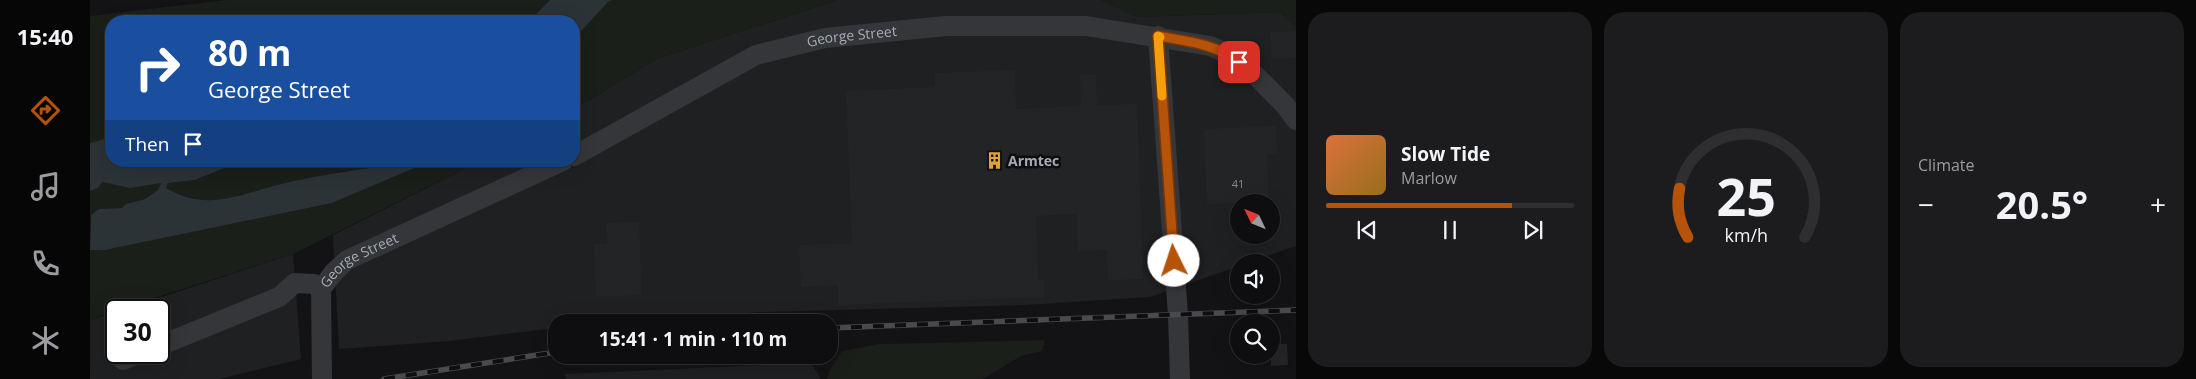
<!DOCTYPE html>
<html lang="en">
<head>
<meta charset="utf-8">
<style>
	:root { --surface:#0e0e10; --page:#1c1c1e; --text:#f1f3f6; --muted:#9b9c9f; --line:#2e2e30; --accent:#b45309 }
	body { margin:0; font-family:"Open Sans",sans-serif; background:var(--page); color:var(--text); height:100vh; display:flex; flex-direction:column; font-size:19px; white-space:nowrap }
	* { box-sizing:border-box; margin:0 }
	p { font-size:16px; color:var(--muted) }
	.icon { flex:none; width:28px; height:28px; fill:none; stroke:currentColor; stroke-width:2; stroke-linecap:round; stroke-linejoin:round }
	.map { position:relative; flex:1; overflow:hidden }
	.side { display:flex; flex-direction:column; gap:12px; padding:12px; background:#080809; width:900px }
	.side>* { flex:none }
	.top-card { position:absolute; left:15px; top:15px; width:475px; height:152px; border-radius:20px; box-shadow:0 5px 20px #0002,0 0 0 1px var(--line); background:#1a4fa0; color:#fff; overflow:hidden }
	.needle { width:32px; rotate:313deg }
	.buttons { position:absolute; left:1140px; top:194px; display:grid; gap:10px }
	.buttons a { display:grid; place-items:center; width:50px; height:50px; border-radius:50%; background:var(--surface); box-shadow:0 5px 20px #0002,0 0 0 1px var(--line); font-size:25px }
	.speed { position:absolute; left:15px; top:299px; display:flex; gap:10px; font-size:25px; font-weight:700; text-align:center }
	.speed>* { display:grid; place-content:center; width:65px; height:65px; border-radius:50%; background:var(--surface); box-shadow:0 5px 20px #0002,0 0 0 1px var(--line); line-height:1 }
	.speed .limit { border:2px solid #111; border-radius:8px; background:#fff; color:#111 }
	.pin { position:absolute; display:grid; place-items:center; width:42px; height:42px; color:#fff; margin:-21px; border-radius:10px; box-shadow:0 2px 8px #0006 }
	.me { position:absolute; width:55px; margin:-28px; rotate:356deg; stroke-linejoin:round; filter:drop-shadow(0 0 4px #0008) }
	.turn { display:flex; align-items:center; gap:18px; height:105px; padding:0 20px; font-size:22px }
	.turn .icon { width:65px; height:65px; stroke-width:2.5 }
	.turn b { display:block; font-size:35px; line-height:42px }
	.then { display:flex; align-items:center; height:48px; padding:0 20px; background:#0003; gap:10px; font-size:19px }
	.big { font-size:38px; font-weight:700; line-height:1.1 }
	.side .tile { flex:1; display:flex; flex-direction:column; justify-content:center; gap:8px; min-width:0; padding:0 18px; border-radius:20px; background:var(--page) }
	.side .dial { align-items:center; gap:0 }
	.dial svg { height:130px; overflow:visible; fill:none; stroke:var(--line); stroke-width:7; stroke-linecap:round; text-anchor:middle }
	.dial text { fill:var(--text); stroke:none }
	.song { display:flex; align-items:center; gap:15px }
	.cover { width:60px; height:60px; border-radius:8px; background:linear-gradient(135deg,hsl(20 70% 55%),hsl(40 70% 35%)) }
	.played { height:5px; border-radius:2px; background:linear-gradient(90deg,var(--accent) 75%,var(--line) 75%) }
	.keys { display:flex; justify-content:space-around; direction:ltr }
	.heat { display:flex; justify-content:space-between; align-items:center; font-size:28px; direction:ltr }
	.side .tiles { flex:1; display:grid; gap:12px; grid-template-columns:repeat(3,1fr) }
	.trip { position:absolute; left:458px; top:314px; width:290px; height:50px; border-radius:20px; background:var(--surface); box-shadow:0 5px 20px #0002,0 0 0 1px var(--line); font-weight:700; line-height:50px; text-align:center }
	main { display:flex; flex:1; min-height:0 }
	.dock { display:flex; flex-direction:column; width:90px; justify-content:space-around; align-items:center; background:#060606; color:var(--muted) }
	.dock .icon { width:35px; height:35px }
	.dock .selected { color:var(--accent) }
	.dock b { font-size:22px; color:var(--text) }
	.map>svg:first-child { display:block }
</style>
</head>
<body>
<main>
<nav class="dock">
<b>15:40</b>
<svg class="icon selected" aria-label="directions" viewBox="0 0 24 24"><path d="M12 3l9 9-9 9-9-9zM9 14v-3h6M13 9l2 2-2 2"/></svg>
<svg class="icon" aria-label="music" viewBox="0 0 24 24"><path d="M9 18V5l10-2v13"/><circle cx="6" cy="18" r="3"/><circle cx="16" cy="16" r="3"/></svg>
<svg class="icon" aria-label="phone" viewBox="0 0 24 24"><path d="M5 4h4l2 5-3 2q2 4 5 5l2-3 5 2v4C11 20 4 13 5 4z"/></svg>
<svg class="icon" aria-label="climate" viewBox="0 0 24 24"><path d="M12 3v18M4 7l16 10M4 17L20 7"/></svg>
</nav>
<div class="map">
<svg width="1206" height="379" viewBox="0 0 1206 379">
	<rect width="100%" height="100%" fill="#131315"/>
	<path fill="#1f2022" fill-rule="evenodd" d="M 747,0 L 1011,0 L 1048,17 L 1190,12 L 1206,26 L 1206,246 L 1158,262 L 1149,262 L 1149,266 L 1060,297 L 935,305 L 671,312 L 535,322 L 466,322 L 466,328 L 359,341 L 249,349 L 243,235 L 390,161 L 484,161 L 484,109 L 566,59 ZM 1149,202 L 1181,202 L 1181,235 L 1149,235 Z
		M 203,254 L 211,359 L 129,379 L 0,379 L 0,320 L 26,312 L 26,352 L 69,352 L 69,310 L 32,310 Z
		M 721,363 L 731,379 L 476,379 L 475,374 Z"/>
	<path fill="#1a1f1a" d="M 136,0 L 460,0 L 439,21 L 21,21 L 21,137 L 0,143 L 0,16 Z
		M 522,0 L 747,0 L 566,59 L 484,109 L 484,39 L 518,2 Z
		M 1011,0 L 1206,0 L 1206,26 L 1190,12 L 1048,17 Z
		M 151,161 L 297,161 L 287,167 C 259,171 231,175 204,181 C 157,190 123,215 75,188 L 78,183 L 105,180 Z
		M 341,161 L 390,161 L 203,254 L 26,310 L 0,320 L 0,250 L 15,250 L 242,203 Z
		M 12,182 L 40,187 L 71,183 L 68,190 L 55,199 L 37,204 L 32,208 L 10,209 L 0,216 L 0,191 L 8,188 Z
		M 955,340 L 952,351 L 931,356 L 893,379 L 737,379 L 740,370 L 752,351 L 790,344 Z"/>
	<path fill="#2b3337" d="M 460,0 L 522,0 L 518,2 L 484,39 L 484,21 L 439,21 Z
		M 21,137 L 21,161 L 151,161 L 105,180 L 78,183 L 76,188 C 122,215 157,190 204,181 C 231,175 259,171 287,167 L 297,161 L 341,161 L 242,203 L 15,250 L 0,250 L 1,215 L 9,209 L 32,208 L 36,204 L 55,199 L 68,190 L 71,183 L 40,188 L 12,182 L 8,188 L 0,191 L 0,143 Z"/>
	<path fill="#232426" d="M 1206,31 L 1206,58 L 1181,59 L 1180,32 Z
		M 925,70 L 926,109 L 991,106 L 990,75 L 1006,75 L 1007,105 L 1047,104 L 1053,279 L 1018,280 L 1017,250 L 988,251 L 987,214 L 946,216 L 948,280 L 954,280 L 954,297 L 748,305 L 748,285 L 711,287 L 709,245 L 762,243 L 756,91 L 845,87 L 845,73 Z
		M 1186,126 L 1187,153 L 1177,154 L 1179,202 L 1117,204 L 1114,129 Z
		M 549,222 L 552,295 L 506,297 L 504,244 L 517,243 L 516,223 Z
		M 1181,344 L 1197,344 L 1198,365 L 1181,366 Z"/>
	<g fill="none" stroke-linecap="round" stroke-linejoin="round">
		<g stroke="#353639" stroke-width="20">
			<path d="M 1068,36 L 1088,315 L 1090,379"/>
			<path id="s1" d="M 484,156 L 666,55 L 735,38 L 856,26 L 996,26 L 1120,46 L 1141,55 L 1158,68 L 1195,105 L 1206,120"/>
			<path id="s2" d="M 231,289 L 244,272 L 257,260 L 473,161"/>
			<path d="M 231,289 L 232,379"/>
			<path d="M 69,346 L 189,297 L 205,283 L 224,284 L 231,289"/>
			<path d="M 33,360 L 52,352"/>
		</g>
		<defs>
			<path id="rail" d="M 739,328 L 1206,310
				M 294,379 L 466,352"/>
		</defs>
		<use href="#rail" stroke="#484a4e" stroke-width="5.5"/>
		<use href="#rail" stroke="#0e0e10" stroke-width="4" stroke-dasharray="11" stroke-linecap="butt"/>
	</g>
	<g fill="none" stroke-linecap="round" stroke-linejoin="round">
		<defs>
			<path id="route" d="M 1084,261 L 1068,36 C 1096,41 1126,44 1149,62"/>
		</defs>
		<use href="#route" stroke="#753606" stroke-width="12"/>
		<use href="#route" stroke="#b45309" stroke-width="9"/>
		<path stroke="#f59e0b" stroke-width="9" d="M 1070,37 L 1068,36 L 1072,96"/>
	</g>
	<defs>
		<symbol id="building-bare" viewBox="-9 -9 18 18"><path d="M-4-6H4V6H1V3H-1V6H-4ZM-2.5-4.3h1.7v1.8h-1.7ZM.8-4.3h1.7v1.8H.8ZM-2.5-1h1.7V.8h-1.7ZM.8-1h1.7V.8H.8Z" fill="#e3a13d" stroke="#0e0e10" stroke-width="2.5" paint-order="stroke"/></symbol>
	</defs>
	<g fill-rule="evenodd">
		<use href="#building-bare" x="892" y="148" width="25" height="25"/>
	</g>
	<g text-anchor="middle" stroke-width="5" stroke-linejoin="round" paint-order="stroke">
		<g font-size="11" fill="#858990">
			<text x="1148" y="188">41</text>
		</g>
		<g font-size="14" fill="#a6abb4" stroke="#0e0e10">
			<text dy="5" stroke="none"><textPath href="#s1" startOffset="306">George Street</textPath></text>
			<text dy="5" stroke="none"><textPath href="#s2" startOffset="49">George Street</textPath></text>
		</g>
		<g font-size="14" font-weight="bold" fill="#a6abb4" stroke="#0e0e10" text-anchor="start">
			<text x="918" y="166">Armtec</text>
		</g>
	</g>
</svg>
<div class="buttons">
<a><svg class="needle" viewBox="-14 -14 28 28"><path d="M0-13l5 13h-10z" fill="#e53935"/><path d="M0 13l5-13h-10z" fill="#9b9c9f"/></svg></a>
<a><svg class="icon" aria-label="sound" viewBox="0 0 24 24"><path d="M4 9h4l5-4v14l-5-4H4zM17 9q2 3 0 6"/></svg></a>
<a><svg class="icon" aria-label="search" viewBox="0 0 24 24"><circle cx="10" cy="10" r="6"/><path d="M15 15l6 6"/></svg></a>
</div>
<div class="speed"><div class="limit">30</div></div>
<div class="pin" style="left:1149px;top:62px;background:#d93025"><svg class="icon" aria-label="arrive" viewBox="0 0 24 24"><path d="M6 21V4h12l-3 4 3 4H6"/></svg></div>
<svg class="me" style="left:1084px;top:261px" viewBox="-20 -20 40 40"><circle r="19" fill="#fff"/><path d="M0-13L10 11 0 6-10 11z" fill="#b45309"/></svg>
<div class="trip">15:41 · 1 min · 110 m</div>
<div class="top-card">
<div class="turn"><svg class="icon" aria-label="right" viewBox="0 0 24 24"><path d="M7 20v-9h11M14 6l5 5-5 5"/></svg><div><b>80 m</b>George Street</div></div>
<div class="then">Then<svg class="icon" aria-label="arrive" viewBox="0 0 24 24"><path d="M6 21V4h12l-3 4 3 4H6"/></svg></div>
</div>
</div>
<section class="side">
<div class="tiles">
<div class="tile">
<div class="song"><i class="cover"></i><div><b>Slow Tide</b><p>Marlow</p></div></div>
<div class="played"></div>
<div class="keys"><svg class="icon" aria-label="previous" viewBox="0 0 24 24"><path d="M18 5L8 12l10 7zM5 5v14"/></svg><svg class="icon" aria-label="pause" viewBox="0 0 24 24"><path d="M8 5v14M16 5v14"/></svg><svg class="icon" aria-label="next" viewBox="0 0 24 24"><path d="M6 5l10 7-10 7zM19 5v14"/></svg></div>
</div>
<div class="tile dial"><svg viewBox="0 0 100 80">
<path d="M14 69A42 42 0 1 1 86 69"/>
<path d="M14 69A42 42 0 0 1 9 39" stroke="#b45309"/>
<text x="50" y="56" font-size="32" font-weight="700">25</text>
<text x="50" y="72" font-size="11">km/h</text>
</svg></div>
<div class="tile"><p>Climate</p>
<div class="heat"><a>−</a><b class="big">20.5°</b><a>+</a></div>
</div>
</div>
</section>
</main>
</body>
</html>
